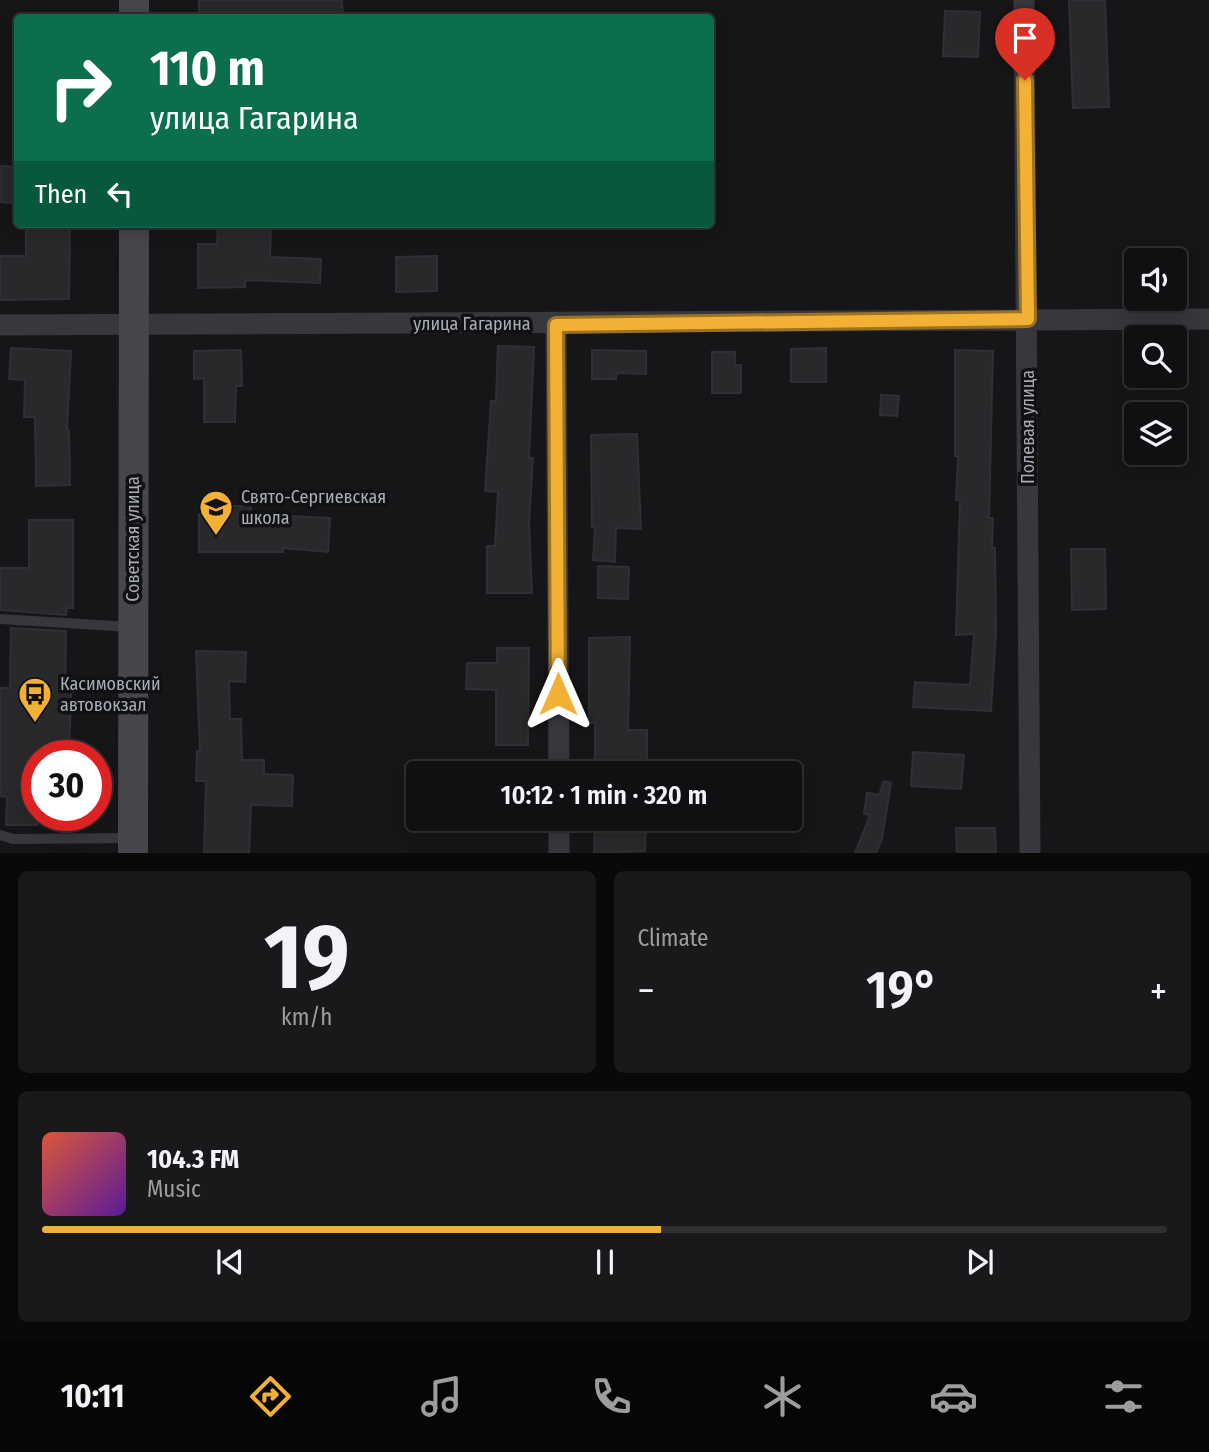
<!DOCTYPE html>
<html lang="en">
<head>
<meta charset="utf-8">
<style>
	:root { --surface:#101012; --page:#19191b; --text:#f1f3f6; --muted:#9c9d9f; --line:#303032; --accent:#f2b134 }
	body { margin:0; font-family:"Fira Sans Condensed",sans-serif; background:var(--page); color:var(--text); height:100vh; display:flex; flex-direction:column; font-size:26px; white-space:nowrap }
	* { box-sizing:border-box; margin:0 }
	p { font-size:23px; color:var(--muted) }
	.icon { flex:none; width:38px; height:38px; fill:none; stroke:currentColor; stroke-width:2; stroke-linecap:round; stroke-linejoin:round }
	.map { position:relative; height:853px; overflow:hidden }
	.panel { display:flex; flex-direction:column; gap:18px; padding:18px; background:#09090a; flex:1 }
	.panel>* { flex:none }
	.guide { position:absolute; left:14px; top:14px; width:700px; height:214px; border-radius:7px; box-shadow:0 4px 18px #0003,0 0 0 2px var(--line); background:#0b6e4f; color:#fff; overflow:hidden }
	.controls { position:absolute; left:1124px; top:248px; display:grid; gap:14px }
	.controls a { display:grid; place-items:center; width:63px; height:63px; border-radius:7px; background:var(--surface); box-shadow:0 4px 18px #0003,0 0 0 2px var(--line); font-size:35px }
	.speed { position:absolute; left:21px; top:740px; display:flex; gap:14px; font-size:35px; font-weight:700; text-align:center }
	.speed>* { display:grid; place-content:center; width:91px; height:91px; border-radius:50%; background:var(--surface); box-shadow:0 4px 18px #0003,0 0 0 2px var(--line); line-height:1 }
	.speed .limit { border:10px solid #d22; background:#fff; color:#111 }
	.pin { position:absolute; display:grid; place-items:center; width:60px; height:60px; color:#fff; margin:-72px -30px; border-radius:50% 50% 50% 0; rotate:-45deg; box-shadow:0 0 7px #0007 }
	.pin .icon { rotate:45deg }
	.me { position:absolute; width:77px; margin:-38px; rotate:0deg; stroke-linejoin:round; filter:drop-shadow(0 0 5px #0008) }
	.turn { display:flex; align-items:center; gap:24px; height:147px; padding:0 21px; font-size:32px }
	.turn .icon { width:91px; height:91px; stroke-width:2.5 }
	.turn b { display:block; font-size:49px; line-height:60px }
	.then { display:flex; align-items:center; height:66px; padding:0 21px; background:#0003; gap:14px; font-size:26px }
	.big { font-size:52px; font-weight:600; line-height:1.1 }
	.panel .card { flex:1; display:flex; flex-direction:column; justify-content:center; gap:10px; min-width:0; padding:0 24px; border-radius:10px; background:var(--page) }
	.panel .dial { align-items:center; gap:0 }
	.dial b { font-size:91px; line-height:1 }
	.song { display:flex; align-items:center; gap:21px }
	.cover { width:84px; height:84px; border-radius:10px; background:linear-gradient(135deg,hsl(10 70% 55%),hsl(270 70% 35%)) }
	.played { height:7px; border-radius:4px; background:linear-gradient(90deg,var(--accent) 55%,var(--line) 55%) }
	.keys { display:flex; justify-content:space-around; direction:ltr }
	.heat { display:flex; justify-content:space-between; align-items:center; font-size:38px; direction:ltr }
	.panel .tiles { flex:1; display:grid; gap:18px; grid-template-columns:1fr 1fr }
	.card:last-child { grid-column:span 2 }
	.trip { position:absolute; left:406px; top:761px; width:396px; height:70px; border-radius:7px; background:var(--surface); box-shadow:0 4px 18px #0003,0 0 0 2px var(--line); font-weight:600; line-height:70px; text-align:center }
	.tab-bar { display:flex; height:112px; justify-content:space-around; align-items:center; background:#060607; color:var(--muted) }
	.tab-bar .icon { width:49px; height:49px }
	.tab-bar .active { color:var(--accent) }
	.tab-bar b { font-size:32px; color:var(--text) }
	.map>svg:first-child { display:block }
</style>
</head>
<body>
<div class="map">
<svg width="1209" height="854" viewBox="0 0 1209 854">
	<rect width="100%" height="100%" fill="#161618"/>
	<path fill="#29292c" stroke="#303034" stroke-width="2" d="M 199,0 L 342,0 L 343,18 L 199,18 Z
		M 1069,0 L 1105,0 L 1109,107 L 1073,108 Z
		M 945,11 L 980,12 L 978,57 L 943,56 Z
		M 0,166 L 18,167 L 18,203 L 0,202 Z
		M 26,224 L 70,224 L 69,299 L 0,300 L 0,256 L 26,256 Z
		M 218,224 L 271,224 L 270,257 L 321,259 L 320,283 L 245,280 L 245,287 L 198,288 L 198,244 L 217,244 Z
		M 437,256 L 437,291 L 396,292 L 396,257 Z
		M 498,346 L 534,347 L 529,458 L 533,458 L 529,523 L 532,593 L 487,593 L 487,546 L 495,546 L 498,492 L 485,491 L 491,401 L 496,401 Z
		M 11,348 L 71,351 L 67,430 L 69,430 L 70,485 L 36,486 L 35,417 L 24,417 L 25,380 L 9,379 Z
		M 826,348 L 826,382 L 791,382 L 791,349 Z
		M 241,350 L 242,386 L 236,386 L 235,422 L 204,422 L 204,378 L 194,379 L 194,351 Z
		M 592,350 L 646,351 L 646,374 L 616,373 L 616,379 L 592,379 Z
		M 955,350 L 993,351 L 989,518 L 993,518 L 992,548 L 995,548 L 996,633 L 991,711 L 913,707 L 915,682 L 970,685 L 974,634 L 956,635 L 960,500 L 956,500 L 958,456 L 955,456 Z
		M 712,352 L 735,352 L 735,365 L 741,365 L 741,393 L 712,393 Z
		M 881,395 L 899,396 L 897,416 L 880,415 Z
		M 637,434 L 641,529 L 616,528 L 615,562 L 593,560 L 595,527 L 592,527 L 591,435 Z
		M 231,506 L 251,506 L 251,514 L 330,518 L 328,552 L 283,548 L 283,552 L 199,552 L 199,514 L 231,515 Z
		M 29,520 L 73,520 L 73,608 L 67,608 L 66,615 L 0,610 L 0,568 L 29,568 Z
		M 1071,549 L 1105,549 L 1106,609 L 1072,610 Z
		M 598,566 L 629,567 L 628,599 L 598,598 Z
		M 11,628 L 66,631 L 65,692 L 71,692 L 69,756 L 37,756 L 37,825 L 6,825 L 7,797 L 0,796 L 0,688 L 10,688 Z
		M 630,637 L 628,730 L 647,730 L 647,766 L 626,766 L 626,774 L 595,774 L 595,723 L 589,723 L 589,638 Z
		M 497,648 L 529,648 L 528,745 L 496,745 L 496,690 L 466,689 L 467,663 L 497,663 Z
		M 196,651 L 246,652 L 245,682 L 229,681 L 230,719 L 241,719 L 242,760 L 264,760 L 264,774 L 293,775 L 292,806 L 251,805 L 249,853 L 204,853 L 206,781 L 196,781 L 197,751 L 200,751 Z
		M 913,752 L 964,755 L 961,789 L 911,786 Z
		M 884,781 L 891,783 L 882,839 L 876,853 L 855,853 L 870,815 L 864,814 L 867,793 L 879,795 Z
		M 629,819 L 646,819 L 645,851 L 594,853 L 595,822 L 629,823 Z
		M 956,828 L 995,828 L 996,853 L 957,853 Z"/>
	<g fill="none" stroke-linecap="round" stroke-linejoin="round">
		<path stroke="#37383d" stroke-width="10" d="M 0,619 L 130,627
			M 0,835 L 13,839 L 130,838"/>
		<path stroke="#37383d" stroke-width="21" d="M 1024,0 L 1030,854
			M 0,325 L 1209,319
			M 556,325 L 559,774
			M 559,819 L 559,854"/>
		<path stroke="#45474d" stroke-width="30" d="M 134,0 L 134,18
			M 133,854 L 134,224"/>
	</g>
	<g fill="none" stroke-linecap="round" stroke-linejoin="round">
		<defs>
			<path id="route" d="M 558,694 L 556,325 L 1028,319 L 1025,80"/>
		</defs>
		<use href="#route" stroke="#9d7322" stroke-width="18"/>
		<use href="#route" stroke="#f2b134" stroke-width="12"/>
	</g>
	<defs>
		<symbol id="school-pin" viewBox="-11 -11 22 30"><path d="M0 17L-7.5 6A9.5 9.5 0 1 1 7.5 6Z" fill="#f2b134" stroke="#111113"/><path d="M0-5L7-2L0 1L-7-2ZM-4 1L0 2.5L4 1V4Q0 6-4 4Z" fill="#111"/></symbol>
		<symbol id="bus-pin" viewBox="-11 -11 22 30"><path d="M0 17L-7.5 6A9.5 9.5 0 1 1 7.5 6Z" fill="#f2b134" stroke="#111113"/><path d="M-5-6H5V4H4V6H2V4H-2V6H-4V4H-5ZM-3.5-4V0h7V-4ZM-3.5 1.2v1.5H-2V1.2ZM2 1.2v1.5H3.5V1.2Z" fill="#111"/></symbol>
	</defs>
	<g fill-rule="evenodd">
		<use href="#school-pin" x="197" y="488" width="38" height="52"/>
		<use href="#bus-pin" x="16" y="675" width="38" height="52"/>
	</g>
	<g text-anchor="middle" stroke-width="7" stroke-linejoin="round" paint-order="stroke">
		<g font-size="18" fill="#a8adb8" stroke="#111113">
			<text x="472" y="330">улица Гагарина</text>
			<text transform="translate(1028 427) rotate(-90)" y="6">Полевая улица</text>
			<text transform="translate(133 539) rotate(-90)" y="6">Советская улица</text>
		</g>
		<g font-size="18" fill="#a8adb8" stroke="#111113" text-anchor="start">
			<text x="241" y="503">Свято-Сергиевская<tspan x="241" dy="21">школа</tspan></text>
			<text x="60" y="690">Касимовский<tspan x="60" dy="21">автовокзал</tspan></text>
		</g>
	</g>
</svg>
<div class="controls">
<a><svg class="icon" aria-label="sound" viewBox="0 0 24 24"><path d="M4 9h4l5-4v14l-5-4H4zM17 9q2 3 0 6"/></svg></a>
<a><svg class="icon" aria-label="search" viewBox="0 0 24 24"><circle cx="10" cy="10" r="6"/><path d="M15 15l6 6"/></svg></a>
<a><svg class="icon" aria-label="layers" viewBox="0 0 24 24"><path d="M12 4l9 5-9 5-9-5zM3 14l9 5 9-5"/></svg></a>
</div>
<div class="speed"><div class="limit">30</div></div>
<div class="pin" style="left:1025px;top:80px;background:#d93025"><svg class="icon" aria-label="arrive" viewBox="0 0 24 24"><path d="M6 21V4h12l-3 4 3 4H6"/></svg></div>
<svg class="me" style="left:558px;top:694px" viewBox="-20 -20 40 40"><path d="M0-17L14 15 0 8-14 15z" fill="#f2b134" stroke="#fff" stroke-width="4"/></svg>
<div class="trip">10:12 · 1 min · 320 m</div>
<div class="guide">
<div class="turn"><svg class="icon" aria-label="right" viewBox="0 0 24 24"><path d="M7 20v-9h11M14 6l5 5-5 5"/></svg><div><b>110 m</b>улица Гагарина</div></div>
<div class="then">Then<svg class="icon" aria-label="left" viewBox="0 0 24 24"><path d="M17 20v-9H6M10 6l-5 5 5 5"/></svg></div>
</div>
</div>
<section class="panel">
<div class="tiles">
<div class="card dial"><b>19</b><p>km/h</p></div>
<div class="card"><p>Climate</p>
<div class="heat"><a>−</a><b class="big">19°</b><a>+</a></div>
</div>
<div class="card">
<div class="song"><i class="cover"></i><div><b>104.3 FM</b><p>Music</p></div></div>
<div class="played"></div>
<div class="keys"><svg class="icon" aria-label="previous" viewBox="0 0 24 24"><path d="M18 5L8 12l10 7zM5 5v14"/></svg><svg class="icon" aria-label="pause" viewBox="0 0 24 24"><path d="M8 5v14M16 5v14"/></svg><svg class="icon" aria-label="next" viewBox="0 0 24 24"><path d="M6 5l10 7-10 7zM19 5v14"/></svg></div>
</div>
</div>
</section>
<nav class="tab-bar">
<b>10:11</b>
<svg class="icon active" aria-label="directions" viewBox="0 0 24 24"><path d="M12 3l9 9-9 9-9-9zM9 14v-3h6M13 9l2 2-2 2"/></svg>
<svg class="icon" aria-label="music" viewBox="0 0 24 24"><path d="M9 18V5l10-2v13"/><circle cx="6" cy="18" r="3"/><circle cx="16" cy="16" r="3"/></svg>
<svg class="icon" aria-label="phone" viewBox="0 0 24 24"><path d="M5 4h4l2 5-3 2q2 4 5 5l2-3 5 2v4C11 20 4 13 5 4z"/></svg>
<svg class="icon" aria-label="climate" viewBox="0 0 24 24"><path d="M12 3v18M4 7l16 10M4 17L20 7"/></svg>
<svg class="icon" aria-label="car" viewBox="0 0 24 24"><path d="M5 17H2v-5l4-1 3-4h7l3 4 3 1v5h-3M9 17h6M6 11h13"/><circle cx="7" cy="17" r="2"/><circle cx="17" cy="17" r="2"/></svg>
<svg class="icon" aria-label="filters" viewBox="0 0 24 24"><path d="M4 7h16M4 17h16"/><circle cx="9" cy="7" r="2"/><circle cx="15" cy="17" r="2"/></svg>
</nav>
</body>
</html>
